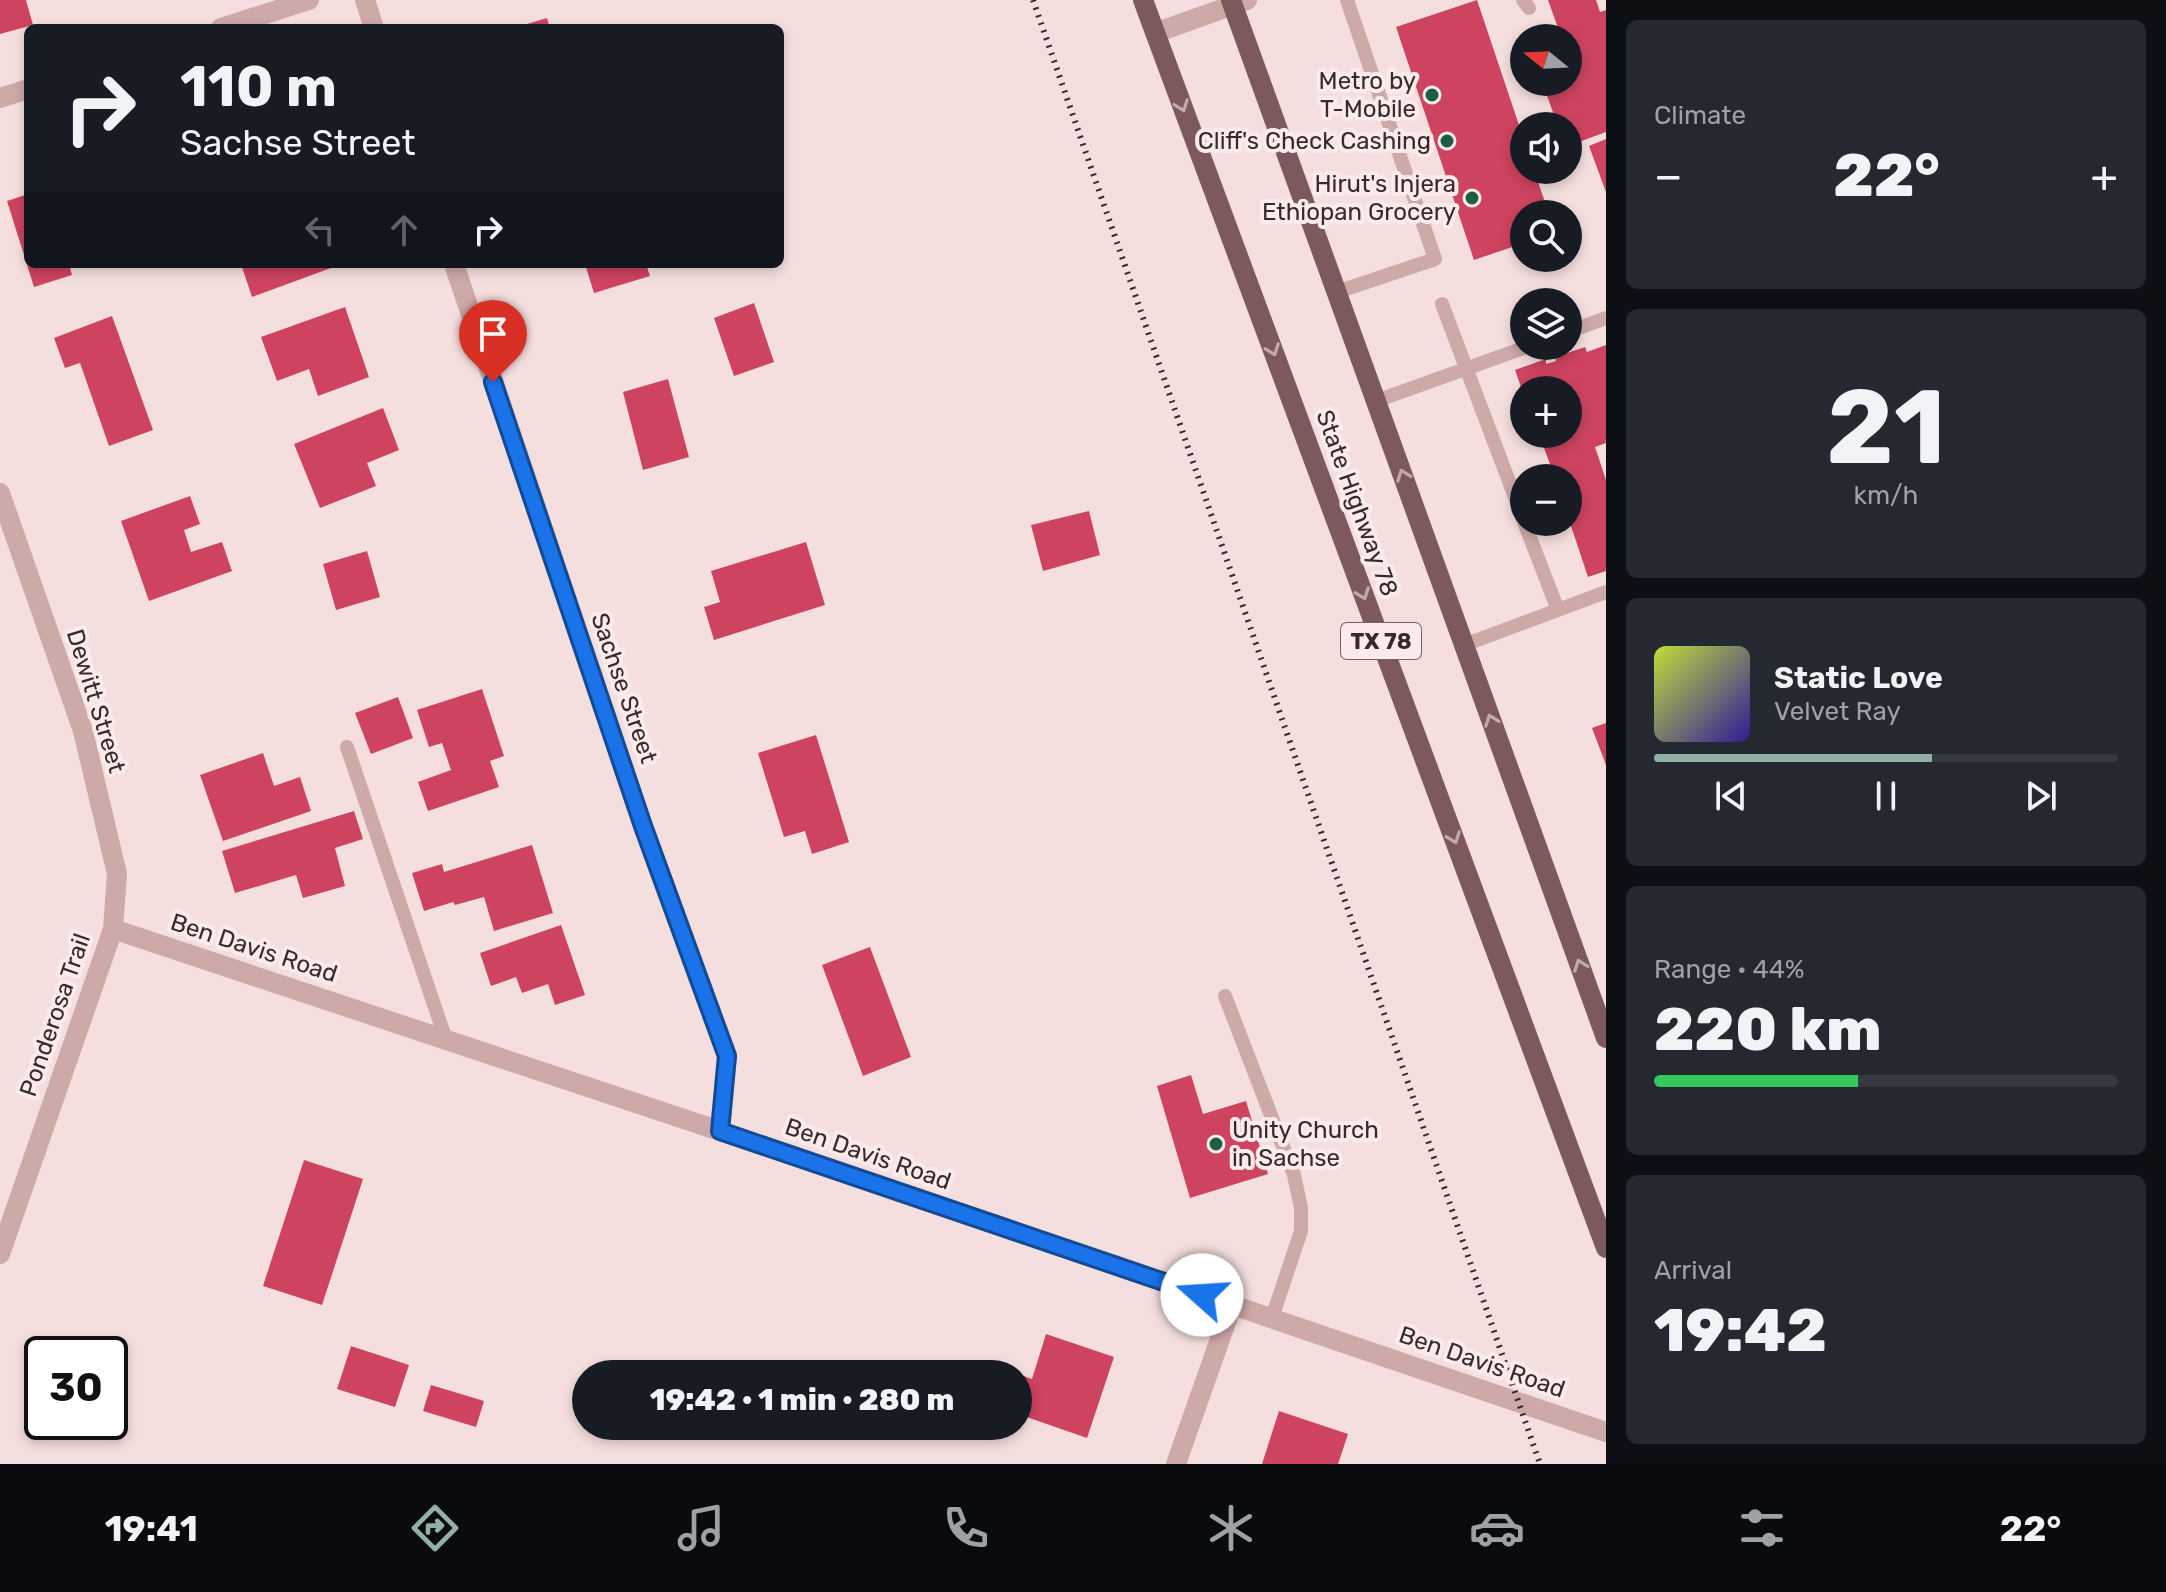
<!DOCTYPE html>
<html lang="en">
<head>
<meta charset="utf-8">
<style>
	:root { --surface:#171b24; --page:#242831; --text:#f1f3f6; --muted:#9ea1a6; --line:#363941; --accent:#91b0a6 }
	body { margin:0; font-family:Rubik,sans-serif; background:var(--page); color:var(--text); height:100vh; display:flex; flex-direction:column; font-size:30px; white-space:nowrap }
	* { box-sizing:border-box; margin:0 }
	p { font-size:26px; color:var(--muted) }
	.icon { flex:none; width:44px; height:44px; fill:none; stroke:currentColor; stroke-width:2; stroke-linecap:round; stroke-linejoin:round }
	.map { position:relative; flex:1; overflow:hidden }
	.side { display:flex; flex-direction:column; gap:20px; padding:20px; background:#0d0f14; width:560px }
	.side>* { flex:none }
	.top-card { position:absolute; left:24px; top:24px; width:760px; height:244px; border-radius:12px; box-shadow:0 4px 12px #0003; background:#171b24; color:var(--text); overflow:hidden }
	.needle { width:52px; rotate:288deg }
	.fabs { position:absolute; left:1510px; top:24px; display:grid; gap:16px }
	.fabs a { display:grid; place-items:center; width:72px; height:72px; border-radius:50%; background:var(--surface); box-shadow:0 4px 12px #0003; font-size:40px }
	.speed { position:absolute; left:24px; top:1336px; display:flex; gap:16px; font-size:40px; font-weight:700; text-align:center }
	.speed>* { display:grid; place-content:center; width:104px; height:104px; border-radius:50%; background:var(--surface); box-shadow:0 4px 12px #0003; line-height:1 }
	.speed .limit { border:4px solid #111; border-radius:12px; background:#fff; color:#111 }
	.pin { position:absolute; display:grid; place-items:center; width:68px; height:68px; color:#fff; margin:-82px -34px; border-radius:50% 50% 50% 0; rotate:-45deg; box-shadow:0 0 8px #0007 }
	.pin .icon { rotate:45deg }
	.me { position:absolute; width:88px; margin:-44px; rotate:289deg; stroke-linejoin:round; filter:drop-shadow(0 0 6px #0008) }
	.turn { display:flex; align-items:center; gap:28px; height:168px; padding:0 24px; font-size:36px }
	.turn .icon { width:104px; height:104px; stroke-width:2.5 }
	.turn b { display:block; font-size:56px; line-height:68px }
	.lanes { display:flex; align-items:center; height:76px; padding:0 24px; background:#0003; justify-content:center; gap:40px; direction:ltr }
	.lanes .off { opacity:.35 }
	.big { font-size:60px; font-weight:800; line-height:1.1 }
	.side .tile { flex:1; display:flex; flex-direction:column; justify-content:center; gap:12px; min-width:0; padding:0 28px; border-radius:12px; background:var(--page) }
	.side .dial { align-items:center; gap:0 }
	.dial b { font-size:104px; line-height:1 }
	.song { display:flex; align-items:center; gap:24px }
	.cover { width:96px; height:96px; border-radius:12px; background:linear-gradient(135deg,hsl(70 70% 55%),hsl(250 70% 35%)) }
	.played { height:8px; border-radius:4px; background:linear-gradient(90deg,var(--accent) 60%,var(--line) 60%) }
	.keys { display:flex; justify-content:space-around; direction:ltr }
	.heat { display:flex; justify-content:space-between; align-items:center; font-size:44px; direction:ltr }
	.charge { height:12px; border-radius:6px; background:linear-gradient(90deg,#34c759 44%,var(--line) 0) }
	.trip { position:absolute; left:572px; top:1360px; width:460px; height:80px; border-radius:40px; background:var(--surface); box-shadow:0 4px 12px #0003; font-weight:800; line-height:80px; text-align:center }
	.dock { display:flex; height:128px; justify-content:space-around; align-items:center; background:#090b0e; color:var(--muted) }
	.dock .icon { width:56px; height:56px }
	.dock .selected { color:var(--accent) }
	.dock b { font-size:36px; color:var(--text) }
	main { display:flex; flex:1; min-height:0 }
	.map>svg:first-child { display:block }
</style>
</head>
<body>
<main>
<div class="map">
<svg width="1606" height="1464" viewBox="0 0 1606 1464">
	<rect width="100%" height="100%" fill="#f4dfde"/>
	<path fill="#cd4360" d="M 0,0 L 26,0 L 33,25 L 0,34 Z
		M 1477,0 L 1524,140 L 1524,170 L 1534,170 L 1549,214 L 1524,214 L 1524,243 L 1474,260 L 1396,27 Z
		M 1548,0 L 1596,0 L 1600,12 L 1606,10 L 1606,132 L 1568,146 L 1568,126 L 1558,126 L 1542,82 L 1568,82 L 1568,38 L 1531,38 L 1558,28 Z
		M 547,18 L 550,28 L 517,28 L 517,27 Z
		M 1606,139 L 1606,192 L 1589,146 Z
		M 28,194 L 28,264 L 69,264 L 72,275 L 34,287 L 7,201 Z
		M 241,264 L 342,264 L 252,297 Z
		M 585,264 L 646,264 L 650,276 L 594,293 Z
		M 754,303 L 774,362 L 734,376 L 714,318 Z
		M 345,307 L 369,377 L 318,396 L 309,369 L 277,381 L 261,337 Z
		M 112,316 L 153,430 L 109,446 L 80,363 L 65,368 L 54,338 Z
		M 1606,345 L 1606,443 L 1595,447 L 1606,480 L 1606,571 L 1588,577 L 1568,517 L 1568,478 L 1555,478 L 1543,445 L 1537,447 L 1533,434 L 1568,434 L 1568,390 L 1522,390 L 1515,370 L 1546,359 L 1546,364 L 1556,361 L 1555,357 L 1585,347 L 1587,352 Z
		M 668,379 L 689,457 L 643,470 L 623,392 Z
		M 1524,394 L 1524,422 L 1514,397 Z
		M 383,408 L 399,450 L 367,463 L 376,486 L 320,508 L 294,444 Z
		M 190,496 L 200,524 L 184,530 L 191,552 L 222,542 L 232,571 L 149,601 L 121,521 Z
		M 1089,511 L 1100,555 L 1043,571 L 1031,525 Z
		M 806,542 L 825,605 L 714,640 L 704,607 L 720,602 L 711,571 Z
		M 367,551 L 380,597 L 336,610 L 323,564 Z
		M 482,689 L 504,756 L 490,761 L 499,787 L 428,811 L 418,782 L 451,770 L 442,743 L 429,747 L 417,710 Z
		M 398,697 L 413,738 L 371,754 L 355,713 Z
		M 1606,723 L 1606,765 L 1592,728 Z
		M 816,735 L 849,842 L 812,854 L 805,831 L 784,837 L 758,753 Z
		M 263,753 L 274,786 L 300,777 L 311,811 L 223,841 L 200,775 Z
		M 354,811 L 363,839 L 335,848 L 345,886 L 303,898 L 296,875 L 235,893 L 222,851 Z
		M 532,845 L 553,913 L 494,931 L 484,897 L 455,905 L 453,902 L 424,911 L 412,873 L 442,864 L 444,872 Z
		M 561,925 L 585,995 L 555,1005 L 548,984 L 522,993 L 516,977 L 491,986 L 480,953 Z
		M 870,947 L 911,1057 L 863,1076 L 822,965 Z
		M 1191,1075 L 1203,1114 L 1246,1101 L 1268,1174 L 1190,1198 L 1157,1086 Z
		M 304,1160 L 363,1179 L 322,1305 L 263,1286 Z
		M 1046,1334 L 1114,1357 L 1087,1438 L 1018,1414 L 1018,1374 L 1032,1379 Z
		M 351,1346 L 409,1365 L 395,1407 L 337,1389 Z
		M 431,1385 L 484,1401 L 476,1427 L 423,1411 Z
		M 1279,1411 L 1348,1434 L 1338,1464 L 1262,1464 Z"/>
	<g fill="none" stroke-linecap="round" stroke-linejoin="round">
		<path stroke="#cda9a8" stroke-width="14" d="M 1523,0 L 1529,8
			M 1337,292 L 1435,259 L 1347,0
			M 1442,304 L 1524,521
			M 1568,332 L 1606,318
			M 1376,401 L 1529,346
			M 1524,522 L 1558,610
			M 1464,645 L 1606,592
			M 347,747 L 446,1040
			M 1225,996 L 1294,1175 L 1301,1208 L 1301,1231 L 1272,1318"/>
		<path stroke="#cda9a8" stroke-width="20" d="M 365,0 L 374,28
			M 221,28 L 309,0
			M 1155,33 L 1247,0
			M 0,98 L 28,89
			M 454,264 L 643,826 L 727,1056 L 720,1131
			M 0,493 L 83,731 L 117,874 L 113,929 L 0,1254
			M 113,929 L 720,1131 L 1606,1432
			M 1176,1464 L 1232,1305"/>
		<path stroke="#7d595d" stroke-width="20" d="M 1143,0 L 1606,1248
			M 1231,0 L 1606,1038"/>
		<path stroke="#3a292b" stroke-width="6" stroke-dasharray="2 6" stroke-linecap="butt" d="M 1033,0 L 1540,1464"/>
	</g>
	<defs><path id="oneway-chevron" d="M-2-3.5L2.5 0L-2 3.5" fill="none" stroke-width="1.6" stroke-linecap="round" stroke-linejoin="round" transform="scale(2)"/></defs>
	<g stroke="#c2aaab">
		<use href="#oneway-chevron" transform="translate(1182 106) rotate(70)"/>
		<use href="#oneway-chevron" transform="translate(1273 350) rotate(70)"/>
		<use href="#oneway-chevron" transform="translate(1403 475) rotate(-110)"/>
		<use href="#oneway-chevron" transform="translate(1363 594) rotate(70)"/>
		<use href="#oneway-chevron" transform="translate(1491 720) rotate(-110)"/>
		<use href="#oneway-chevron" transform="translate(1454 838) rotate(70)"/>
		<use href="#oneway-chevron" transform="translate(1580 965) rotate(-110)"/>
	</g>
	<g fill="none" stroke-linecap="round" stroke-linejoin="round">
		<defs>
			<path id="route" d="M 493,382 L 643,826 L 727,1056 L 720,1131 L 1202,1295"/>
		</defs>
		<use href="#route" stroke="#114b97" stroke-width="20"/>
		<use href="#route" stroke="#1a73e8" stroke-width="14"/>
	</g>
	<g fill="#1b5e44" stroke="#fbeceb" stroke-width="3">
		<circle cx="1432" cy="95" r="8"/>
		<circle cx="1447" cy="141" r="8"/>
		<circle cx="1472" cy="198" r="8"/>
		<circle cx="1216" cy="1144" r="8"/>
	</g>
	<g text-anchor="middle" stroke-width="8" stroke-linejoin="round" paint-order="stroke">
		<rect fill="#fbeceb" stroke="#746465" stroke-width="2" x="1341" y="623" width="80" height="36" rx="6"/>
		<g font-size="22" font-weight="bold" fill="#3a292b">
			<text x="1381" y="649">TX 78</text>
		</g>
		<g font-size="24" fill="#3a292b" stroke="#fbeceb" text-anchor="end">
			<text x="1416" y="89">Metro by<tspan x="1416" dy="28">T-Mobile</tspan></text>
			<text x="1431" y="149">Cliff's Check Cashing</text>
			<text x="1456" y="192">Hirut's Injera<tspan x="1456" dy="28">Ethiopan Grocery</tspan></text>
			<text x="1232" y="1138" text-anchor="start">Unity Church<tspan x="1232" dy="28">in Sachse</tspan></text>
		</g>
		<g font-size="24" fill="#3a292b" stroke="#fbeceb">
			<text transform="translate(1357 503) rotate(70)" y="8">State Highway 78</text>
			<text transform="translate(624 688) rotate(71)" y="8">Sachse Street</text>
			<text transform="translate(96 701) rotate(73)" y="8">Dewitt Street</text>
			<text transform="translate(254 948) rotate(18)" y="8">Ben Davis Road</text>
			<text transform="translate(55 1015) rotate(-71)" y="8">Ponderosa Trail</text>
			<text transform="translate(868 1154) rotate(19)" y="8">Ben Davis Road</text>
			<text transform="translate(1482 1362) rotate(19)" y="8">Ben Davis Road</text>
		</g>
	</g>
</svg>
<div class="fabs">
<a><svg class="needle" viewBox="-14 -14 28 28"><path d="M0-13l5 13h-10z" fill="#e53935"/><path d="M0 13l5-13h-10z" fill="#9ea1a6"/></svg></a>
<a><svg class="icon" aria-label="sound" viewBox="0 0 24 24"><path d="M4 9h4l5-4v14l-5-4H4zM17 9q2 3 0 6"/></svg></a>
<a><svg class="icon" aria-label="search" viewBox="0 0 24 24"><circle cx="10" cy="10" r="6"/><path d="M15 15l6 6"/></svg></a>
<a><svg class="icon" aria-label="layers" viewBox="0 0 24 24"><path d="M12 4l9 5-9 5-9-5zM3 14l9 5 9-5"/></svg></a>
<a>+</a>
<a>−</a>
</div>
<div class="speed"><div class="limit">30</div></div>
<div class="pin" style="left:493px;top:382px;background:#d93025"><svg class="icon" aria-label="arrive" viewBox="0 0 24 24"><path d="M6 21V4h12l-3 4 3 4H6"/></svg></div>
<svg class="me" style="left:1202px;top:1295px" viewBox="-20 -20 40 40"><circle r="19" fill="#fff"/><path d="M0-13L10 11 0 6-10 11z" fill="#1a73e8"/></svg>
<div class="trip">19:42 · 1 min · 280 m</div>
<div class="top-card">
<div class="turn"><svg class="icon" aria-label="right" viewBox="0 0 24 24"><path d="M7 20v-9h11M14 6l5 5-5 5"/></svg><div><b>110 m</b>Sachse Street</div></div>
<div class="lanes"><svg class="icon off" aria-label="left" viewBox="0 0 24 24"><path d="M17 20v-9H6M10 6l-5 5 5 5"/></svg><svg class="icon off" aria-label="ahead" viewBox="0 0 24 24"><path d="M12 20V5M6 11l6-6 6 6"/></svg><svg class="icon" aria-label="right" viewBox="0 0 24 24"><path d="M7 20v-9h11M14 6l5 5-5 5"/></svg></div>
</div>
</div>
<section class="side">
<div class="tile"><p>Climate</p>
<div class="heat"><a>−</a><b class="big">22°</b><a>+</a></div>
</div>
<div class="tile dial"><b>21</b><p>km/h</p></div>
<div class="tile">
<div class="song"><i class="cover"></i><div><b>Static Love</b><p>Velvet Ray</p></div></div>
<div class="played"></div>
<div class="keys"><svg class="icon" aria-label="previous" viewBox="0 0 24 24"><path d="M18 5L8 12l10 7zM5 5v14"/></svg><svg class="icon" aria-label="pause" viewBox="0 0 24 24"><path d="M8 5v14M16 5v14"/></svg><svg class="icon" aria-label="next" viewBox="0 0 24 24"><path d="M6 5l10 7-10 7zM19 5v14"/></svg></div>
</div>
<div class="tile"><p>Range · 44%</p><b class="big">220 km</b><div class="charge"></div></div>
<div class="tile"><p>Arrival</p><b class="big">19:42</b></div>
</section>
</main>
<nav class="dock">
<b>19:41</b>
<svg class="icon selected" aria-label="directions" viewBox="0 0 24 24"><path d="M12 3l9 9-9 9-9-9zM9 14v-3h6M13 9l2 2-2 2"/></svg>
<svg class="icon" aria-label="music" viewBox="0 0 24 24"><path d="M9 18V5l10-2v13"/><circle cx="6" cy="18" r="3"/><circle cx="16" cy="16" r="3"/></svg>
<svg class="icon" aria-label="phone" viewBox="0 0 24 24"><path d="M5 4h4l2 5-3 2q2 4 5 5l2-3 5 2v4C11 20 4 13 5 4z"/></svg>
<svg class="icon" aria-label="climate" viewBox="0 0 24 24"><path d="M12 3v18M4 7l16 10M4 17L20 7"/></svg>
<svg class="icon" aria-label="car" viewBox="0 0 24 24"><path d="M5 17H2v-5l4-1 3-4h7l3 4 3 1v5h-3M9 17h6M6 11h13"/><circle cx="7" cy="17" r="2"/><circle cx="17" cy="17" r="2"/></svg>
<svg class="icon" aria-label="filters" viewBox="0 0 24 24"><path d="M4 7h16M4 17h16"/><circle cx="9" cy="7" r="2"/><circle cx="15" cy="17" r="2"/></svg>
<b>22°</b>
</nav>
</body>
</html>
